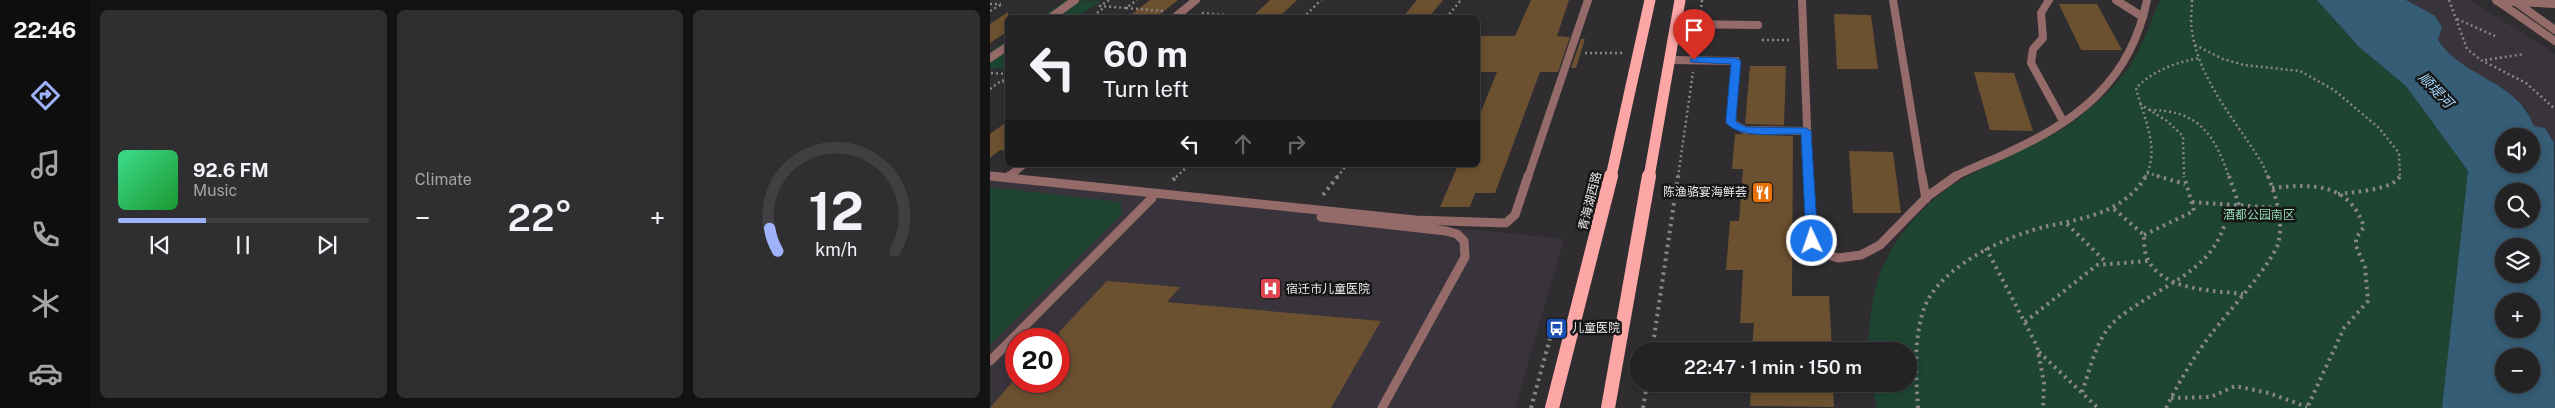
<!DOCTYPE html>
<html lang="en">
<head>
<meta charset="utf-8">
<style>
	:root { --surface:#232224; --page:#2f2f31; --text:#f1f3f6; --muted:#a3a4a6; --line:#403f41; --accent:#9fb3fd }
	body { margin:0; font-family:"Public Sans","Noto Sans SC",sans-serif; background:var(--page); color:var(--text); height:100vh; display:flex; flex-direction:column; font-size:19px; white-space:nowrap }
	* { box-sizing:border-box; margin:0 }
	p { font-size:16px; color:var(--muted) }
	.icon { flex:none; width:28px; height:28px; fill:none; stroke:currentColor; stroke-width:2; stroke-linecap:round; stroke-linejoin:round }
	.map { position:relative; flex:1; overflow:hidden }
	.details { display:flex; flex-direction:column; gap:10px; padding:10px; background:#131314; width:900px }
	.details>* { flex:none }
	.top-card { position:absolute; left:15px; top:15px; width:475px; height:152px; border-radius:8px; box-shadow:0 2px 8px #0003,0 0 0 1px var(--line); background:#232224; color:var(--text); overflow:hidden }
	.controls { position:absolute; left:1505px; top:128px; display:grid; gap:10px }
	.controls a { display:grid; place-items:center; width:45px; height:45px; border-radius:50%; background:var(--surface); box-shadow:0 2px 8px #0003,0 0 0 1px var(--line); font-size:25px }
	.speed { position:absolute; left:15px; top:328px; display:flex; gap:10px; font-size:25px; font-weight:700; text-align:center }
	.speed>* { display:grid; place-content:center; width:65px; height:65px; border-radius:50%; background:var(--surface); box-shadow:0 2px 8px #0003,0 0 0 1px var(--line); line-height:1 }
	.speed .limit { border:8px solid #d22; background:#fff; color:#111 }
	.pin { position:absolute; display:grid; place-items:center; width:42px; height:42px; color:#fff; margin:-51px -21px; border-radius:50% 50% 50% 0; rotate:-45deg; box-shadow:0 0 5px #0007 }
	.pin .icon { rotate:45deg }
	.me { position:absolute; width:55px; margin:-28px; rotate:357deg; stroke-linejoin:round; filter:drop-shadow(0 0 4px #0008) }
	.turn { display:flex; align-items:center; gap:18px; height:105px; padding:0 15px; font-size:22px }
	.turn .icon { width:65px; height:65px; stroke-width:2.5 }
	.turn b { display:block; font-size:35px; line-height:42px }
	.lanes { display:flex; align-items:center; height:48px; padding:0 15px; background:#0003; justify-content:center; gap:25px; direction:ltr }
	.lanes .off { opacity:.35 }
	.big { font-size:38px; font-weight:600; line-height:1.1 }
	.details .tile { flex:1; display:flex; flex-direction:column; justify-content:center; gap:8px; min-width:0; padding:0 18px; border-radius:8px; background:var(--page) }
	.details .dial { align-items:center; gap:0 }
	.dial svg { height:130px; overflow:visible; fill:none; stroke:var(--line); stroke-width:7; stroke-linecap:round; text-anchor:middle }
	.dial text { fill:var(--text); stroke:none }
	.song { display:flex; align-items:center; gap:15px }
	.cover { width:60px; height:60px; border-radius:8px; background:linear-gradient(135deg,hsl(150 70% 55%),hsl(130 70% 35%)) }
	.played { height:5px; border-radius:2px; background:linear-gradient(90deg,var(--accent) 35%,var(--line) 35%) }
	.keys { display:flex; justify-content:space-around; direction:ltr }
	.heat { display:flex; justify-content:space-between; align-items:center; font-size:28px; direction:ltr }
	.details .tiles { flex:1; display:grid; gap:10px; grid-template-columns:repeat(3,1fr) }
	.trip { position:absolute; left:639px; top:342px; width:288px; height:50px; border-radius:25px; background:var(--surface); box-shadow:0 2px 8px #0003,0 0 0 1px var(--line); font-weight:600; line-height:50px; text-align:center }
	main { display:flex; flex:1; min-height:0 }
	.dock { display:flex; flex-direction:column; width:90px; justify-content:space-around; align-items:center; background:#0e0e0e; color:var(--muted) }
	.dock .icon { width:35px; height:35px }
	.dock .selected { color:var(--accent) }
	.dock b { font-size:22px; color:var(--text) }
	.map>svg:first-child { display:block }
</style>
</head>
<body>
<main>
<nav class="dock">
<b>22:46</b>
<svg class="icon selected" aria-label="directions" viewBox="0 0 24 24"><path d="M12 3l9 9-9 9-9-9zM9 14v-3h6M13 9l2 2-2 2"/></svg>
<svg class="icon" aria-label="music" viewBox="0 0 24 24"><path d="M9 18V5l10-2v13"/><circle cx="6" cy="18" r="3"/><circle cx="16" cy="16" r="3"/></svg>
<svg class="icon" aria-label="phone" viewBox="0 0 24 24"><path d="M5 4h4l2 5-3 2q2 4 5 5l2-3 5 2v4C11 20 4 13 5 4z"/></svg>
<svg class="icon" aria-label="climate" viewBox="0 0 24 24"><path d="M12 3v18M4 7l16 10M4 17L20 7"/></svg>
<svg class="icon" aria-label="car" viewBox="0 0 24 24"><path d="M5 17H2v-5l4-1 3-4h7l3 4 3 1v5h-3M9 17h6M6 11h13"/><circle cx="7" cy="17" r="2"/><circle cx="17" cy="17" r="2"/></svg>
</nav>
<section class="details">
<div class="tiles">
<div class="tile">
<div class="song"><i class="cover"></i><div><b>92.6 FM</b><p>Music</p></div></div>
<div class="played"></div>
<div class="keys"><svg class="icon" aria-label="previous" viewBox="0 0 24 24"><path d="M18 5L8 12l10 7zM5 5v14"/></svg><svg class="icon" aria-label="pause" viewBox="0 0 24 24"><path d="M8 5v14M16 5v14"/></svg><svg class="icon" aria-label="next" viewBox="0 0 24 24"><path d="M6 5l10 7-10 7zM19 5v14"/></svg></div>
</div>
<div class="tile"><p>Climate</p>
<div class="heat"><a>−</a><b class="big">22°</b><a>+</a></div>
</div>
<div class="tile dial"><svg viewBox="0 0 100 80">
<path d="M14 69A42 42 0 1 1 86 69"/>
<path d="M14 69A42 42 0 0 1 9 55" stroke="#9fb3fd"/>
<text x="50" y="56" font-size="32" font-weight="700">12</text>
<text x="50" y="72" font-size="11">km/h</text>
</svg></div>
</div>
</section>
<div class="map">
<svg width="1565" height="408" viewBox="0 0 1565 408">
	<rect width="100%" height="100%" fill="#2f2d30"/>
	<path fill="#39333c" fill-rule="evenodd" d="M 1416,0 L 1481,0 L 1565,54 L 1565,145 L 1555,128 L 1544,126 L 1536,108 L 1522,95 L 1470,63 L 1458,52 L 1448,40 L 1450,33 L 1429,7 Z
		M 0,180 L 574,239 L 525,408 L 0,408 ZM 26,339 L 69,339 L 69,381 L 26,381 Z"/>
	<path fill="#1e4432" d="M 76,0 L 111,1 L 88,17 L 106,15 L 115,17 L 50,18 Z
		M 1170,0 L 1327,0 L 1369,47 L 1416,86 L 1478,171 L 1452,408 L 887,408 L 882,384 L 918,384 L 918,351 L 878,351 C 879,332 880,313 884,295 C 895,242 936,198 983,173 C 1020,153 1061,141 1093,114 C 1112,99 1132,80 1144,59 C 1155,40 1162,19 1170,0 Z
		M 17,40 L 17,69 L 0,68 L 0,52 Z
		M 0,187 L 131,202 L 132,214 L 0,345 Z"/>
	<path fill="#355d75" fill-rule="evenodd" d="M 1327,0 L 1416,0 L 1445,16 L 1452,27 L 1448,40 C 1473,78 1528,81 1544,126 L 1555,128 L 1564,143 L 1565,408 L 1452,408 L 1478,171 L 1416,86 L 1369,47 ZM 1514,136 L 1541,136 L 1541,164 L 1514,164 ZM 1514,191 L 1541,191 L 1541,219 L 1514,219 ZM 1514,246 L 1541,246 L 1541,274 L 1514,274 ZM 1514,301 L 1541,301 L 1541,329 L 1514,329 ZM 1541,356 L 1541,384 L 1514,384 L 1514,356 Z"/>
	<path fill="#6c5130" d="M 160,0 L 188,0 L 165,18 L 137,18 Z
		M 280,0 L 307,0 L 288,18 L 261,18 Z
		M 427,0 L 453,0 L 438,18 L 412,18 Z
		M 541,0 L 579,0 L 567,36 L 580,37 L 568,72 L 550,72 L 505,193 L 485,193 L 480,207 L 450,207 L 468,165 L 488,165 L 488,119 L 507,72 L 488,72 L 488,36 L 525,36 Z
		M 1069,4 L 1107,4 L 1132,50 L 1091,50 Z
		M 18,12 L 18,31 L 0,43 L 0,24 Z
		M 844,14 L 881,15 L 888,69 L 847,69 Z
		M 591,39 L 595,39 L 586,68 L 581,68 Z
		M 760,66 L 796,66 L 794,125 L 755,124 Z
		M 984,72 L 1024,73 L 1043,131 L 1000,130 Z
		M 18,121 L 18,151 L 10,150 L 0,158 L 0,134 Z
		M 745,134 L 803,136 L 802,296 L 839,296 L 842,351 L 762,351 L 764,323 L 750,323 L 753,270 L 736,270 L 740,221 L 749,221 L 753,169 L 742,169 Z
		M 859,151 L 903,152 L 911,213 L 863,213 Z
		M 117,281 L 190,287 L 177,302 L 391,321 L 341,408 L 0,408 L 23,381 L 69,381 L 69,332 Z
		M 761,384 L 843,384 L 844,407 L 760,406 Z"/>
	<g fill="none" stroke-linecap="round" stroke-linejoin="round">
		<path stroke="#888689" stroke-width="2.5" stroke-dasharray="2 3" stroke-linecap="butt" d="M 119,0 L 110,6 L 136,8 L 147,0
			M 1202,0 C 1202,10 1200,21 1202,31 C 1209,81 1248,123 1273,165 L 1278,177
			M 1459,0 L 1477,49 L 1491,60 L 1536,83 L 1565,109
			M 0,4 L 11,4
			M 136,8 L 173,11
			M 0,11 L 12,4
			M 711,12 L 712,0
			M 212,13 L 248,16 L 245,18
			M 103,16 L 115,7
			M 313,18 L 331,0
			M 456,18 L 471,0
			M 1467,19 L 1505,36
			M 772,40 L 800,40
			M 1205,45 L 1233,59 L 1254,65 L 1310,71 L 1344,90 L 1389,128 L 1409,153 L 1410,177
			M 595,53 L 633,53
			M 1495,60 L 1534,54
			M 1,73 L 18,74
			M 12,81 L 18,77
			M 0,89 L 11,81 L 18,82
			M 1150,104 L 1177,121 L 1193,136 L 1194,177
			M 1159,110 C 1208,110 1224,133 1239,177
			M 1157,173 L 1172,177
			M 186,177 L 199,165
			M 347,177 L 357,165
			M 688,177 L 703,72
			M 1155,177 C 1171,150 1153,116 1146,88 C 1164,70 1185,63 1209,58"/>
		<path stroke="#888689" stroke-width="4" stroke-dasharray="2.5 4.5" stroke-linecap="butt" d="M 1167,176 L 1195,184
			M 1239,176 L 1249,205
			M 183,180 L 187,176
			M 1282,188 C 1322,184 1359,182 1374,227 L 1366,238 L 1366,246 L 1375,267 L 1378,301 L 1354,328 L 1317,408
			M 1348,194 C 1363,192 1404,190 1410,176
			M 333,195 L 348,176
			M 1202,202 L 1288,208
			M 1124,209 L 1154,235 C 1154,241 1154,249 1156,255 C 1169,291 1221,290 1253,294
			M 1077,224 L 1117,263
			M 1154,235 L 1204,211 L 1194,176
			M 996,248 L 1047,346 L 1054,383 L 1053,408
			M 1035,322 L 1107,265 L 1158,261
			M 662,351 L 688,176
			M 1049,352 L 1108,408
			M 1092,392 C 1100,370 1105,343 1121,325 C 1129,316 1141,309 1151,302 C 1195,275 1232,260 1239,204
			M 1181,398 L 1221,397 L 1245,386 L 1279,393 L 1317,407
			M 541,408 L 565,320
			M 653,408 L 657,384
			M 928,408 C 926,375 923,337 935,306 C 951,266 1018,235 1058,226 C 1096,218 1134,212 1156,176
			M 1176,408 C 1189,382 1204,356 1222,333 C 1237,313 1286,260 1289,240 C 1293,219 1285,194 1278,176"/>
		<path stroke="#956b6a" stroke-width="8" d="M 812,0 L 819,177
			M 903,0 L 932,177
			M 1059,0 L 1051,13 L 1053,38 L 1043,49 L 1041,63 L 1073,121
			M 1126,0 L 1153,17
			M 1507,1 L 1565,4
			M 184,18 L 206,0
			M 686,24 L 768,25
			M 680,60 L 746,61 L 742,123 L 755,130 L 816,131
			M 0,176 L 12,177
			M 18,177 L 33,165
			M 538,177 L 598,0
			M 964,177 C 982,167 1001,161 1019,152 C 1090,120 1141,79 1157,0"/>
		<path stroke="#956b6a" stroke-width="9" d="M 0,176 L 425,220 L 516,223 L 525,215 L 538,176
			M 819,176 L 822,241 L 832,253 L 848,258 L 871,255 L 890,245 L 938,196 L 966,176
			M 932,176 L 936,199
			M 17,178 L 19,176
			M 331,217 L 456,231 L 467,234 L 474,241 L 475,257 L 392,408
			M 0,361 L 162,198"/>
		<path stroke="#956b6a" stroke-width="8" d="M 60,18 L 85,0
			M 0,58 L 18,46"/>
		<path stroke="#956b6a" stroke-width="8" d="M 1506,0 L 1565,41
			M 1523,0 L 1565,30"/>
		<path stroke="#fca6a5" stroke-width="11" d="M 621,177 L 660,0
			M 659,177 L 690,0"/>
		<path stroke="#fca6a5" stroke-width="14" d="M 562,408 L 621,176
			M 618,408 L 659,176"/>
	</g>
	<path fill="#1a73e8" stroke="#114b97" d="M 704,57 L 746,58 L 751,61 L 746,118 L 746,122 L 756,127 L 816,128 L 821,131 L 828,241 L 826,244 L 822,245 L 816,241 L 811,134 C 790,133 752,140 736,123 L 736,118 L 741,64 L 701,62 L 700,60 Z"/>
	<defs>
		<symbol id="restaurant-square" viewBox="-11 -11 22 22"><rect x="-9" y="-9" width="18" height="18" rx="4" fill="#e8710a" stroke="#171617"/><path d="M-5-6h1v4h1v-4h1v4h1v-4h1v5L-1.5 .5V6h-2V.5L-5-1ZM5-6V6H3V1.5H1.5Q1.5-4 5-6Z" fill="#fff"/></symbol>
		<symbol id="hospital-square" viewBox="-11 -11 22 22"><rect x="-9" y="-9" width="18" height="18" rx="4" fill="#e0444e" stroke="#171617"/><path d="M-5-5h3v3.5h4V-5h3V5h-3V1.5h-4V5h-3Z" fill="#fff"/></symbol>
		<symbol id="bus-square" viewBox="-11 -11 22 22"><rect x="-9" y="-9" width="18" height="18" rx="4" fill="#1a4fb4" stroke="#171617"/><path d="M-5-6H5V4H4V6H2V4H-2V6H-4V4H-5ZM-3.5-4V0h7V-4ZM-3.5 1.2v1.5H-2V1.2ZM2 1.2v1.5H3.5V1.2Z" fill="#fff"/></symbol>
	</defs>
	<g fill-rule="evenodd">
		<use href="#restaurant-square" x="760" y="180" width="25" height="25"/>
		<use href="#hospital-square" x="268" y="276" width="25" height="25"/>
		<use href="#bus-square" x="554" y="316" width="25" height="25"/>
	</g>
	<g text-anchor="middle" stroke-width="5" stroke-linejoin="round" paint-order="stroke">
		<g font-size="12" fill="#e9e8ea" stroke="#171617" text-anchor="start">
			<text x="757" y="196" text-anchor="end">陈渔骆宴海鲜荟</text>
			<text x="296" y="293">宿迁市儿童医院</text>
			<text x="582" y="332">儿童医院</text>
		</g>
		<g font-size="12" fill="#e9e8ea" stroke="#171617">
			<text transform="translate(600 201) rotate(-76)" y="4">青海湖西路</text>
		</g>
		<g font-size="12" fill="#90d9b4" stroke="#171617">
			<text x="1269" y="219">酒都公园南区</text>
		</g>
		<g font-size="14" font-style="italic" fill="#a4d9fb" stroke="#171617">
			<text transform="translate(1446 90) rotate(46)" y="5">顺堤河</text>
		</g>
	</g>
</svg>
<div class="controls">
<a><svg class="icon" aria-label="sound" viewBox="0 0 24 24"><path d="M4 9h4l5-4v14l-5-4H4zM17 9q2 3 0 6"/></svg></a>
<a><svg class="icon" aria-label="search" viewBox="0 0 24 24"><circle cx="10" cy="10" r="6"/><path d="M15 15l6 6"/></svg></a>
<a><svg class="icon" aria-label="layers" viewBox="0 0 24 24"><path d="M12 4l9 5-9 5-9-5zM3 14l9 5 9-5"/></svg></a>
<a>+</a>
<a>−</a>
</div>
<div class="speed"><div class="limit">20</div></div>
<div class="pin" style="left:704px;top:60px;background:#d93025"><svg class="icon" aria-label="arrive" viewBox="0 0 24 24"><path d="M6 21V4h12l-3 4 3 4H6"/></svg></div>
<svg class="me" style="left:822px;top:241px" viewBox="-20 -20 40 40"><circle r="17" fill="#1a73e8" stroke="#fff" stroke-width="3"/><path d="M0-11L8 9 0 5-8 9z" fill="#fff"/></svg>
<div class="trip">22:47 · 1 min · 150 m</div>
<div class="top-card">
<div class="turn"><svg class="icon" aria-label="left" viewBox="0 0 24 24"><path d="M17 20v-9H6M10 6l-5 5 5 5"/></svg><div><b>60 m</b>Turn left</div></div>
<div class="lanes"><svg class="icon" aria-label="left" viewBox="0 0 24 24"><path d="M17 20v-9H6M10 6l-5 5 5 5"/></svg><svg class="icon off" aria-label="ahead" viewBox="0 0 24 24"><path d="M12 20V5M6 11l6-6 6 6"/></svg><svg class="icon off" aria-label="right" viewBox="0 0 24 24"><path d="M7 20v-9h11M14 6l5 5-5 5"/></svg></div>
</div>
</div>
</main>
</body>
</html>
